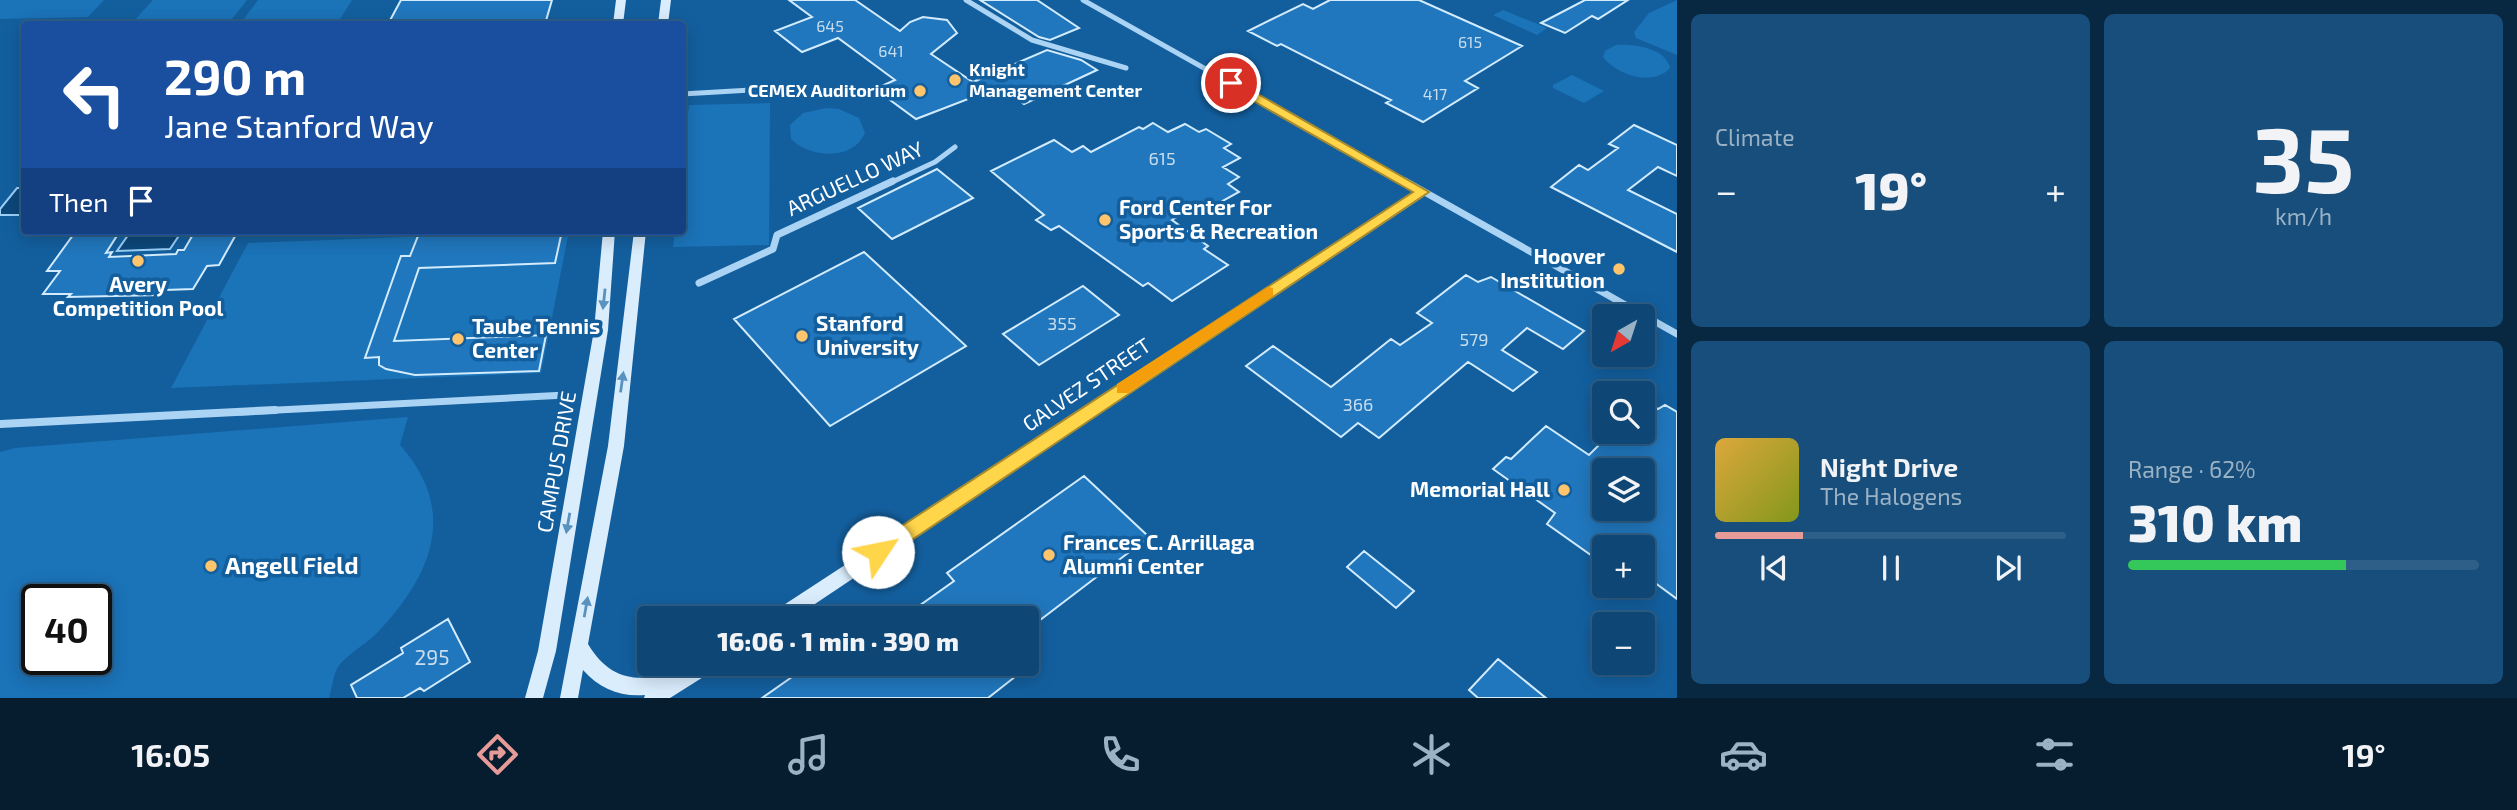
<!DOCTYPE html>
<html lang="en">
<head>
<meta charset="utf-8">
<style>
	:root { --surface:#0e4776; --page:#174e7b; --text:#f1f3f6; --muted:#9bb2c5; --line:#2e5f88; --accent:#e69b98 }
	body { margin:0; font-family:"Exo 2",sans-serif; background:var(--page); color:var(--text); height:100vh; display:flex; flex-direction:column; font-size:26px; white-space:nowrap }
	* { box-sizing:border-box; margin:0 }
	p { font-size:23px; color:var(--muted) }
	.icon { flex:none; width:38px; height:38px; fill:none; stroke:currentColor; stroke-width:2; stroke-linecap:round; stroke-linejoin:round }
	.map { position:relative; flex:1; overflow:hidden }
	.panel { display:flex; flex-direction:column; gap:14px; padding:14px; background:#082741; width:840px }
	.panel>* { flex:none }
	.guide { position:absolute; left:21px; top:21px; width:665px; height:214px; border-radius:7px; box-shadow:0 4px 18px #0003,0 0 0 2px var(--line); background:#1a4fa0; color:#fff; overflow:hidden }
	.needle { width:46px; rotate:219deg }
	.controls { position:absolute; left:1592px; top:304px; display:grid; gap:14px }
	.controls a { display:grid; place-items:center; width:63px; height:63px; border-radius:7px; background:var(--surface); box-shadow:0 4px 18px #0003,0 0 0 2px var(--line); font-size:35px }
	.speed { position:absolute; left:21px; top:584px; display:flex; gap:14px; font-size:35px; font-weight:700; text-align:center }
	.speed>* { display:grid; place-content:center; width:91px; height:91px; border-radius:50%; background:var(--surface); box-shadow:0 4px 18px #0003,0 0 0 2px var(--line); line-height:1 }
	.speed .limit { border:4px solid #111; border-radius:10px; background:#fff; color:#111 }
	.pin { position:absolute; display:grid; place-items:center; width:60px; height:60px; color:#fff; margin:-30px; border:4px solid #fff; border-radius:50%; box-shadow:0 2px 7px #0007 }
	.me { position:absolute; width:77px; margin:-38px; rotate:56deg; stroke-linejoin:round; filter:drop-shadow(0 0 5px #0008) }
	.turn { display:flex; align-items:center; gap:24px; height:147px; padding:0 28px; font-size:32px }
	.turn .icon { width:91px; height:91px; stroke-width:2.5 }
	.turn b { display:block; font-size:49px; line-height:60px }
	.then { display:flex; align-items:center; height:66px; padding:0 28px; background:#0003; gap:14px; font-size:26px }
	.big { font-size:52px; font-weight:800; line-height:1.1 }
	.panel .card { flex:1; display:flex; flex-direction:column; justify-content:center; gap:10px; min-width:0; padding:0 24px; border-radius:10px; background:var(--page) }
	.panel .dial { align-items:center; gap:0 }
	.dial b { font-size:91px; line-height:1 }
	.song { display:flex; align-items:center; gap:21px }
	.cover { width:84px; height:84px; border-radius:10px; background:linear-gradient(135deg,hsl(40 70% 55%),hsl(70 70% 35%)) }
	.played { height:7px; border-radius:4px; background:linear-gradient(90deg,var(--accent) 25%,var(--line) 25%) }
	.keys { display:flex; justify-content:space-around; direction:ltr }
	.heat { display:flex; justify-content:space-between; align-items:center; font-size:38px; direction:ltr }
	.charge { height:10px; border-radius:5px; background:linear-gradient(90deg,#34c759 62%,var(--line) 0) }
	.panel .tiles { flex:1; display:grid; gap:14px; grid-template-columns:repeat(2,1fr) }
	.trip { position:absolute; left:637px; top:606px; width:402px; height:70px; border-radius:7px; background:var(--surface); box-shadow:0 4px 18px #0003,0 0 0 2px var(--line); font-weight:800; line-height:70px; text-align:center }
	.tab-bar { display:flex; height:112px; justify-content:space-around; align-items:center; background:#061c2f; color:var(--muted) }
	.tab-bar .icon { width:49px; height:49px }
	.tab-bar .active { color:var(--accent) }
	.tab-bar b { font-size:32px; color:var(--text) }
	main { display:flex; flex:1; min-height:0 }
	.map>svg:first-child { display:block }
</style>
</head>
<body>
<main>
<div class="map">
<svg width="1677" height="698" viewBox="0 0 1677 698">
	<rect width="100%" height="100%" fill="#135f9e"/>
	<path fill="#1b73b8" fill-rule="evenodd" d="M 0,0 L 104,0 L 88,17 L 0,19 Z
		M 153,0 L 247,0 L 228,24 L 131,24 Z
		M 258,0 L 352,0 L 337,24 L 240,24 Z
		M 1677,0 L 1677,55 L 1636,38 L 1634,32 L 1649,13 Z
		M 1503,10 L 1547,28 L 1537,35 L 1493,15 Z
		M 1616,45 C 1634,44 1666,48 1670,68 C 1653,87 1617,75 1603,57 L 1605,51 Z
		M 1572,75 L 1604,91 L 1584,103 L 1553,88 L 1553,85 Z
		M 770,103 L 769,245 L 673,247 L 675,231 L 682,231 L 682,161 L 689,105 Z
		M 826,108 L 839,109 L 859,118 L 865,133 C 853,161 810,158 791,139 L 790,125 L 803,113 Z
		M 408,231 L 569,231 L 541,373 L 171,388 L 248,243 L 406,237 Z
		M 408,417 L 400,445 C 458,510 433,573 379,631 C 369,642 345,656 338,667 C 333,675 332,689 329,698 L 0,698 L 0,452 L 15,448 ZM 37,600 L 96,600 L 96,660 L 37,660 Z"/>
	<path fill="#0c477a" stroke="#9cd0f7" stroke-width="2" d="M 17,188 L 24,188 L 24,215 L 0,215 L 0,209 Z
		M 131,231 L 182,231 L 170,249 L 117,251 Z"/>
	<path fill="#2177bd" stroke="#d2ebfd" stroke-width="2" fill-rule="evenodd" d="M 401,0 L 552,0 L 545,24 L 388,24 Z
		M 789,0 L 855,0 L 900,31 L 910,22 L 923,17 L 947,20 L 957,33 L 931,54 L 973,82 L 1047,50 L 1081,60 L 1097,70 L 1024,104 L 999,87 L 916,119 L 875,89 L 895,80 L 838,38 L 802,52 L 775,31 L 812,17 Z
		M 980,0 L 1037,0 L 1079,28 L 1050,40 L 1039,37 Z
		M 1330,0 L 1419,0 L 1522,46 L 1465,81 L 1478,88 L 1423,122 L 1386,103 L 1391,100 L 1281,44 L 1277,46 L 1248,31 L 1303,4 L 1313,9 Z
		M 1585,0 L 1628,0 L 1598,19 L 1592,16 L 1565,33 L 1541,23 Z
		M 1153,123 L 1168,132 L 1185,124 L 1199,132 L 1206,129 L 1231,144 L 1224,148 L 1240,158 L 1223,167 L 1239,177 L 1228,184 L 1239,192 L 1210,208 L 1202,202 L 1172,220 L 1208,246 L 1204,249 L 1228,265 L 1172,301 L 1148,283 L 1143,286 L 1059,226 L 1051,230 L 1036,220 L 1044,215 L 991,171 L 1054,140 L 1072,152 L 1083,146 L 1091,152 L 1139,127 L 1143,129 Z
		M 1634,125 L 1677,145 L 1677,176 L 1658,167 L 1628,190 L 1677,214 L 1677,252 L 1551,187 L 1579,165 L 1588,170 L 1618,148 L 1609,144 Z
		M 937,169 L 973,198 L 892,239 L 858,208 Z
		M 76,231 L 120,231 L 106,253 L 112,252 L 109,257 L 176,254 L 178,250 L 184,250 L 195,231 L 238,231 L 219,265 L 207,266 L 193,289 L 165,290 L 162,295 L 68,297 L 71,294 L 43,294 L 60,271 L 47,271 Z
		M 420,231 L 562,231 L 555,263 L 419,268 L 394,341 L 546,335 L 539,371 L 415,375 L 386,369 L 379,365 L 379,357 L 365,358 L 401,256 L 410,256 Z
		M 864,252 L 966,346 L 830,426 L 734,319 Z
		M 1466,275 L 1478,282 L 1491,277 L 1584,331 L 1563,349 L 1527,328 L 1502,350 L 1537,372 L 1513,391 L 1468,362 L 1379,438 L 1358,423 L 1341,437 L 1246,366 L 1273,346 L 1331,387 L 1391,339 L 1400,345 L 1432,323 L 1417,313 Z
		M 1083,286 L 1119,315 L 1039,365 L 1003,334 Z
		M 1643,401 L 1658,409 L 1665,405 L 1677,412 L 1677,599 L 1643,574 L 1643,548 L 1605,548 L 1605,565 L 1547,524 L 1555,513 L 1493,469 L 1506,457 L 1511,459 L 1546,426 L 1589,455 L 1612,432 L 1643,432 ZM 1605,471 L 1643,471 L 1643,509 L 1605,509 Z
		M 1084,476 L 1149,537 L 1027,630 L 1027,618 L 902,618 L 954,581 L 947,573 Z
		M 1364,551 L 1414,591 L 1396,608 L 1347,567 Z
		M 448,619 L 470,662 L 424,691 L 420,688 L 403,698 L 357,698 L 351,685 L 403,653 L 401,648 Z
		M 1498,659 L 1546,698 L 1478,698 L 1469,690 Z
		M 812,663 L 1011,663 L 1020,673 L 988,698 L 762,698 Z"/>
	<g fill="none" stroke-linecap="round" stroke-linejoin="round">
		<path stroke="#aad3f4" stroke-width="5" d="M 966,0 L 1032,40 L 1126,68
			M 1083,0 L 1408,183
			M 682,94 L 767,89
			M 890,183 L 935,162 L 955,147"/>
		<path stroke="#aad3f4" stroke-width="7" d="M 1405,181 L 1677,334
			M 699,283 L 773,249 L 777,235 L 893,181
			M 240,412 L 566,395"/>
		<path stroke="#aad3f4" stroke-width="8" d="M 0,424 L 275,410"/>
		<path fill="#daedfd" fill-rule="evenodd" d="M 616,0 L 626,0 L 623,24 L 613,24 Z
			M 661,0 L 671,0 L 668,24 L 658,24 Z
			M 1422,188 L 1428,192 L 1426,195 L 794,618 L 770,618 L 773,612 Z
			M 603,231 L 615,231 L 608,330 L 556,651 L 543,698 L 525,698 L 538,651 L 594,330 Z
			M 634,231 L 646,231 L 624,446 L 588,644 C 610,681 638,683 677,672 C 683,670 687,666 692,664 C 699,661 711,663 719,663 L 716,669 L 670,698 L 644,698 L 645,695 C 620,697 600,689 583,670 L 578,698 L 560,698 L 608,446 Z"/>
	</g>
	<defs><path id="oneway-solid" d="M-6-.8H1V-3.2L6.5 0L1 3.2V.8H-6Z" transform="scale(1.75)"/></defs>
	<g fill="#5991bf">
		<use href="#oneway-solid" transform="translate(604 299) rotate(96)"/>
		<use href="#oneway-solid" transform="translate(622 382) rotate(-82)"/>
		<use href="#oneway-solid" transform="translate(568 523) rotate(100)"/>
		<use href="#oneway-solid" transform="translate(586 607) rotate(-80)"/>
	</g>
	<path fill="#ffd54a" stroke="#a68a30" stroke-width="2" d="M 1227,81 L 1235,81 L 1429,192 L 885,558 L 878,560 L 871,558 L 868,552 L 871,546 L 1413,192 L 1227,86 Z"/>
	<path fill="#f59e0b" d="M 1268,287 L 1273,288 L 1273,296 L 1128,393 L 1117,393 L 1117,384 Z"/>
	<g fill="#ffc56d" stroke="#135f9e" stroke-width="2.5">
		<circle cx="955" cy="80" r="7"/>
		<circle cx="920" cy="91" r="7"/>
		<circle cx="1105" cy="220" r="7"/>
		<circle cx="138" cy="261" r="7"/>
		<circle cx="1619" cy="269" r="7"/>
		<circle cx="802" cy="336" r="7"/>
		<circle cx="458" cy="339" r="7"/>
		<circle cx="1564" cy="490" r="7"/>
		<circle cx="1049" cy="555" r="7"/>
		<circle cx="211" cy="566" r="7"/>
	</g>
	<g text-anchor="middle" stroke-width="7" stroke-linejoin="round" paint-order="stroke">
		<g font-size="16" fill="#c8ddee">
			<text x="830" y="32">645</text>
			<text x="1470" y="48">615</text>
			<text x="891" y="57">641</text>
			<text x="1435" y="100">417</text>
		</g>
		<g font-size="18" font-weight="bold" fill="#fff" stroke="#135f9e" text-anchor="start">
			<text x="969" y="76">Knight<tspan x="969" dy="21">Management Center</tspan></text>
			<text x="906" y="97" text-anchor="end">CEMEX Auditorium</text>
		</g>
		<g font-size="18" fill="#c8ddee">
			<text x="1162" y="165">615</text>
			<text x="1062" y="330">355</text>
			<text x="1474" y="346">579</text>
			<text x="1358" y="411">366</text>
		</g>
		<g font-size="21" fill="#fff" stroke="#135f9e">
			<text transform="translate(855 179) rotate(-25)" y="7">ARGUELLO WAY</text>
			<text transform="translate(1087 385) rotate(-34)" y="7">GALVEZ STREET</text>
			<text transform="translate(557 462) rotate(-80)" y="7">CAMPUS DRIVE</text>
		</g>
		<g font-size="21" font-weight="bold" fill="#fff" stroke="#135f9e" text-anchor="start">
			<text x="1119" y="215">Ford Center For<tspan x="1119" dy="24">Sports &amp; Recreation</tspan></text>
			<text x="1605" y="264" text-anchor="end">Hoover<tspan x="1605" dy="24">Institution</tspan></text>
			<text x="138" y="292" text-anchor="middle">Avery<tspan x="138" dy="24">Competition Pool</tspan></text>
			<text x="816" y="331">Stanford<tspan x="816" dy="24">University</tspan></text>
			<text x="472" y="334">Taube Tennis<tspan x="472" dy="24">Center</tspan></text>
			<text x="1550" y="497" text-anchor="end">Memorial Hall</text>
			<text x="1063" y="550">Frances C. Arrillaga<tspan x="1063" dy="24">Alumni Center</tspan></text>
		</g>
		<g font-size="21" fill="#c8ddee">
			<text x="432" y="665">295</text>
		</g>
		<g font-size="24" font-weight="bold" fill="#fff" stroke="#135f9e" text-anchor="start">
			<text x="225" y="574">Angell Field</text>
		</g>
	</g>
</svg>
<div class="controls">
<a><svg class="needle" viewBox="-14 -14 28 28"><path d="M0-13l5 13h-10z" fill="#e53935"/><path d="M0 13l5-13h-10z" fill="#9bb2c5"/></svg></a>
<a><svg class="icon" aria-label="search" viewBox="0 0 24 24"><circle cx="10" cy="10" r="6"/><path d="M15 15l6 6"/></svg></a>
<a><svg class="icon" aria-label="layers" viewBox="0 0 24 24"><path d="M12 4l9 5-9 5-9-5zM3 14l9 5 9-5"/></svg></a>
<a>+</a>
<a>−</a>
</div>
<div class="speed"><div class="limit">40</div></div>
<div class="pin" style="left:1231px;top:83px;background:#d93025"><svg class="icon" aria-label="arrive" viewBox="0 0 24 24"><path d="M6 21V4h12l-3 4 3 4H6"/></svg></div>
<svg class="me" style="left:878px;top:552px" viewBox="-20 -20 40 40"><circle r="19" fill="#fff"/><path d="M0-13L10 11 0 6-10 11z" fill="#ffd54a"/></svg>
<div class="trip">16:06 · 1 min · 390 m</div>
<div class="guide">
<div class="turn"><svg class="icon" aria-label="left" viewBox="0 0 24 24"><path d="M17 20v-9H6M10 6l-5 5 5 5"/></svg><div><b>290 m</b>Jane Stanford Way</div></div>
<div class="then">Then<svg class="icon" aria-label="arrive" viewBox="0 0 24 24"><path d="M6 21V4h12l-3 4 3 4H6"/></svg></div>
</div>
</div>
<section class="panel">
<div class="tiles">
<div class="card"><p>Climate</p>
<div class="heat"><a>−</a><b class="big">19°</b><a>+</a></div>
</div>
<div class="card dial"><b>35</b><p>km/h</p></div>
<div class="card">
<div class="song"><i class="cover"></i><div><b>Night Drive</b><p>The Halogens</p></div></div>
<div class="played"></div>
<div class="keys"><svg class="icon" aria-label="previous" viewBox="0 0 24 24"><path d="M18 5L8 12l10 7zM5 5v14"/></svg><svg class="icon" aria-label="pause" viewBox="0 0 24 24"><path d="M8 5v14M16 5v14"/></svg><svg class="icon" aria-label="next" viewBox="0 0 24 24"><path d="M6 5l10 7-10 7zM19 5v14"/></svg></div>
</div>
<div class="card"><p>Range · 62%</p><b class="big">310 km</b><div class="charge"></div></div>
</div>
</section>
</main>
<nav class="tab-bar">
<b>16:05</b>
<svg class="icon active" aria-label="directions" viewBox="0 0 24 24"><path d="M12 3l9 9-9 9-9-9zM9 14v-3h6M13 9l2 2-2 2"/></svg>
<svg class="icon" aria-label="music" viewBox="0 0 24 24"><path d="M9 18V5l10-2v13"/><circle cx="6" cy="18" r="3"/><circle cx="16" cy="16" r="3"/></svg>
<svg class="icon" aria-label="phone" viewBox="0 0 24 24"><path d="M5 4h4l2 5-3 2q2 4 5 5l2-3 5 2v4C11 20 4 13 5 4z"/></svg>
<svg class="icon" aria-label="climate" viewBox="0 0 24 24"><path d="M12 3v18M4 7l16 10M4 17L20 7"/></svg>
<svg class="icon" aria-label="car" viewBox="0 0 24 24"><path d="M5 17H2v-5l4-1 3-4h7l3 4 3 1v5h-3M9 17h6M6 11h13"/><circle cx="7" cy="17" r="2"/><circle cx="17" cy="17" r="2"/></svg>
<svg class="icon" aria-label="filters" viewBox="0 0 24 24"><path d="M4 7h16M4 17h16"/><circle cx="9" cy="7" r="2"/><circle cx="15" cy="17" r="2"/></svg>
<b>19°</b>
</nav>
</body>
</html>
